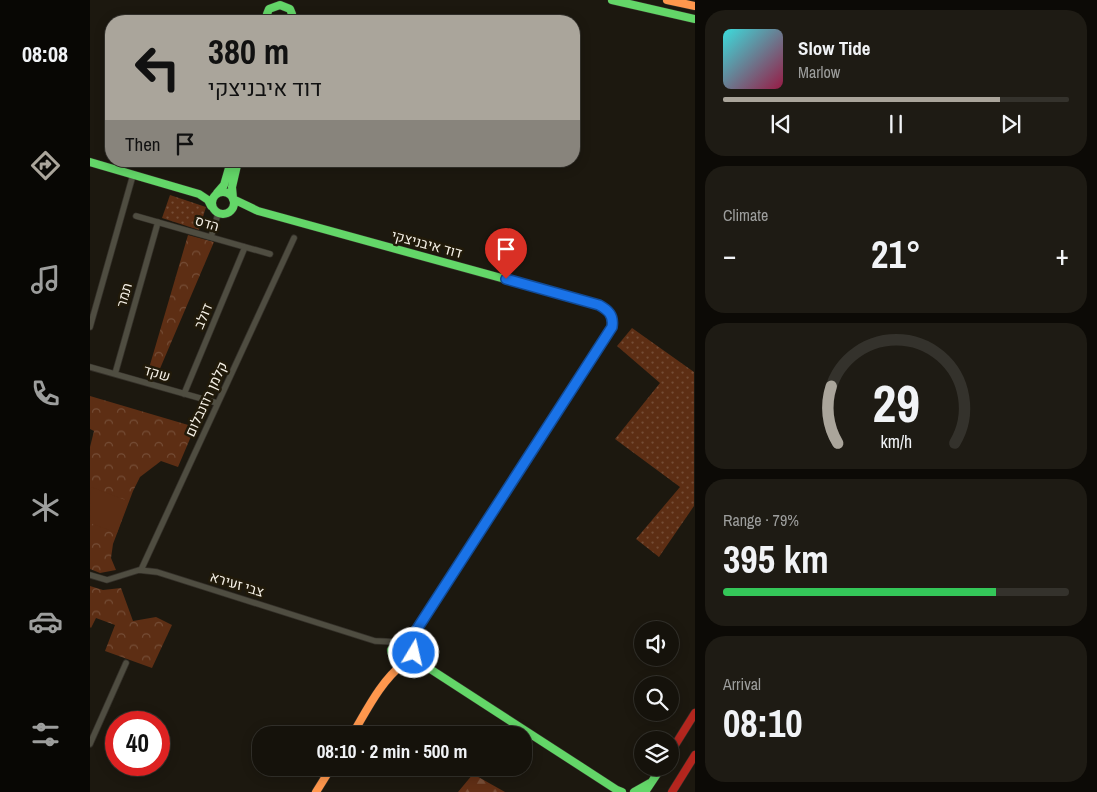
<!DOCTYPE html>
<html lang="en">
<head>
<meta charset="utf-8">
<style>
	:root { --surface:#15120b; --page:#1e1b14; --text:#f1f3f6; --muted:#9d9e9d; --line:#34322c; --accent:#aaa59b }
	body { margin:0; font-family:"Archivo Narrow",Heebo,sans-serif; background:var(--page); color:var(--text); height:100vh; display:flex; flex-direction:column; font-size:19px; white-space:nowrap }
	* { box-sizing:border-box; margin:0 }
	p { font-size:16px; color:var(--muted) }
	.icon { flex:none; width:28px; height:28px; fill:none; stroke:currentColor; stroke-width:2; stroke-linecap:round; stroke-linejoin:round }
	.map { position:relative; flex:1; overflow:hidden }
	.sheet { display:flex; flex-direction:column; gap:10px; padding:10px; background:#0c0a06; width:402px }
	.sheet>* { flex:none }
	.banner { position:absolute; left:15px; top:15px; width:475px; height:152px; border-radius:20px; box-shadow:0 2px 12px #0003,0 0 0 1px var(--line); background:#aaa59b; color:#111; overflow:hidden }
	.buttons { position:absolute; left:544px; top:621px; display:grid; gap:10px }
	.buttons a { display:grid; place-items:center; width:45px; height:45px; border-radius:50%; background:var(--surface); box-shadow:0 2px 12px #0003,0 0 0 1px var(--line); font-size:25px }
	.speed { position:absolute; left:15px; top:711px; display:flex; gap:10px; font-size:25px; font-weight:700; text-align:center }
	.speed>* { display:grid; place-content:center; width:65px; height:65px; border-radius:50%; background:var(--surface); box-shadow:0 2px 12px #0003,0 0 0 1px var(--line); line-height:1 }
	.speed .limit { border:8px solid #d22; background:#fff; color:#111 }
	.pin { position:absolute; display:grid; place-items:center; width:42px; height:42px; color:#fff; margin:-51px -21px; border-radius:50% 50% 50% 0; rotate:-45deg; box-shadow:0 0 5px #0007 }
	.pin .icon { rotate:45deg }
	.me { position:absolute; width:55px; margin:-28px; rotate:9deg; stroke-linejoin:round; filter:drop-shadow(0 0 4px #0008) }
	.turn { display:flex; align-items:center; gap:18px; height:105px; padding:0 20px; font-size:22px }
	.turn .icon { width:65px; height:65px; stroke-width:2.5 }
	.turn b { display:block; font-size:35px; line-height:42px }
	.then { display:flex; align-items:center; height:48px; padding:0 20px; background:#0003; gap:10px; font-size:19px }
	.big { font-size:38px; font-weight:700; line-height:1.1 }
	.sheet .widget { flex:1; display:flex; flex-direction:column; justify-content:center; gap:8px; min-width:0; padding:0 18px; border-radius:20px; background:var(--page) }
	.sheet .dial { align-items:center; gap:0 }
	.dial svg { height:130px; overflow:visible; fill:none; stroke:var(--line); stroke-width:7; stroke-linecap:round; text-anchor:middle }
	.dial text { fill:var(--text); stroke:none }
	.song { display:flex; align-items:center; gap:15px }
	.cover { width:60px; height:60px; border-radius:8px; background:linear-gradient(135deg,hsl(180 70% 55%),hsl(340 70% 35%)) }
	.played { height:5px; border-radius:2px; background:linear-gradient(90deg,var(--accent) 80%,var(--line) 80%) }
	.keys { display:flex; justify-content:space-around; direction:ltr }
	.heat { display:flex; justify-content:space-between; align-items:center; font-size:28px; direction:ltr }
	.charge { height:8px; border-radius:4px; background:linear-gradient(90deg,#34c759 79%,var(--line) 0) }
	.trip { position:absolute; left:162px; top:726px; width:280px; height:50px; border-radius:20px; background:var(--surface); box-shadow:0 2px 12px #0003,0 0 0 1px var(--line); font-weight:700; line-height:50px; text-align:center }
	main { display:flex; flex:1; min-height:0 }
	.tab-bar { display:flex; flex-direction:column; width:90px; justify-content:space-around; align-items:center; background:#080704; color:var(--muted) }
	.tab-bar .icon { width:35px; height:35px }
	.tab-bar .on { color:var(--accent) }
	.tab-bar b { font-size:22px; color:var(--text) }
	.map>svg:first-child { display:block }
</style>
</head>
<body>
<main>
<nav class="tab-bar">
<b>08:08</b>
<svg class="icon on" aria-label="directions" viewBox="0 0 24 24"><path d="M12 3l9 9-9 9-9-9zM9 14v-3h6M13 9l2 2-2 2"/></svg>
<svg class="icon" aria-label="music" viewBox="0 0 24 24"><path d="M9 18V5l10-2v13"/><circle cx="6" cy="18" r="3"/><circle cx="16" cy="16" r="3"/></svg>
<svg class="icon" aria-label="phone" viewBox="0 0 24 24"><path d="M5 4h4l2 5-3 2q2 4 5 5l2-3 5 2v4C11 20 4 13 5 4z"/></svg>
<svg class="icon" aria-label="climate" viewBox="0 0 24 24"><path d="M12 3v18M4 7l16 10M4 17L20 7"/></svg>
<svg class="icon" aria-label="car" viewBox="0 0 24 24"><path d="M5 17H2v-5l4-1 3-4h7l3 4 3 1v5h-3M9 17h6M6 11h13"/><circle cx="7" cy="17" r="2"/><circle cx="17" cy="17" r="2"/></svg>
<svg class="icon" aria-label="filters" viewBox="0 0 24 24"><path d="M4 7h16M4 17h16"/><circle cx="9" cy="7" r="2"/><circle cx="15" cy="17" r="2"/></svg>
</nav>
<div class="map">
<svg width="605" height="792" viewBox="0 0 605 792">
	<defs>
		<pattern id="grass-dots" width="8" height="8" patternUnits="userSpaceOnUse" patternTransform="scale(1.25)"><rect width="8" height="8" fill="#5d2e14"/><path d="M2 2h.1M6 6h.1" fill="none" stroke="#754d36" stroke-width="1.8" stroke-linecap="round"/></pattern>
		<pattern id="forest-firs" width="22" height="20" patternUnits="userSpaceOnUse" patternTransform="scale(1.25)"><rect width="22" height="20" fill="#612f15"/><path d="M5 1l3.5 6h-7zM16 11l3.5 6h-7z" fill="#784e37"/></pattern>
		<pattern id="park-crowns" width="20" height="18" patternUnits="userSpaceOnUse" patternTransform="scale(1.25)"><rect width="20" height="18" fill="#5d2e14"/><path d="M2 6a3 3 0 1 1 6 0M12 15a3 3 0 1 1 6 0" fill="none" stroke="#754d36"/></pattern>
	</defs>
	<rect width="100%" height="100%" fill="#1c180f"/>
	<path fill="url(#grass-dots)" d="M 80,195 L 116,207 L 109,230 L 72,218 Z
		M 542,328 L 604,372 L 604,506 L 569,557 L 546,539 L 590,487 L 525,439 L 570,383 L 527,346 Z"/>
	<path fill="url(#forest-firs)" d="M 383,774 L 415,792 L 368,792 Z"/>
	<path fill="url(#park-crowns)" d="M 98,235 L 124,242 L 66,378 L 57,375 Z
		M 0,396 L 105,427 L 88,467 L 71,461 L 50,477 L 43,491 L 23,544 L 21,558 L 26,570 L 10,573 L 0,569 L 0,447 L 4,431 L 0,429 Z
		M 0,586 L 13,590 L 31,588 L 43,621 L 66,617 L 82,625 L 62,668 L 15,651 L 25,625 L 6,618 L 1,628 L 0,627 Z"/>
	<path fill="#5d2e14" d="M 1,487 L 38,501 L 27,533 L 0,523 Z"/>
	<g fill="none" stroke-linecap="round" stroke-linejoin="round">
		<defs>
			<path id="street" d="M 46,216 L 180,254
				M 121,237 L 128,214
				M 0,327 L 43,175
				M 0,367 L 127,403
				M 25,374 L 68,222
				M 94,394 L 155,247
				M 51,570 L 204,238
				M 0,575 L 17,580 L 49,570 L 67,572 L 285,641 L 308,642
				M 0,744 L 36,663"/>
			<path id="fast" d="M 522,0 L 605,19
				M 181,21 L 177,14 L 179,9 L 190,5 L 200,9 L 202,14 L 198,21
				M 0,162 L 109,194 L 118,200 L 121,206
				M122 203a11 11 0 1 1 22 0a11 11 0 1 1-22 0Z
				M 127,193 L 134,185 L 141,161
				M 143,198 L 142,187 L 148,161
				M 143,199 L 168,211 L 509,305 C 522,313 524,321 518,335 L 435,463
				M 323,653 L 320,660 L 311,663 L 303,658 L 301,650 L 308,642 C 322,642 320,645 325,656 C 327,659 331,662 334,665 L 527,790
				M 527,790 L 532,792
				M 544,792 L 560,783
				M 555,792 L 571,768"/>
			<path id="slow" d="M 577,0 L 605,6
				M 262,735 C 277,710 290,682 314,663
				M 226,792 L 241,768"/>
			<path id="jam" d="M 311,641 L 327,629 L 435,463
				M 580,753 L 605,713
				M 582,792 L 605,755"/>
		</defs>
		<use href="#street" stroke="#35312a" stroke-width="7"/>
		<use href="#fast" stroke="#35312a" stroke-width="9"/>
		<use href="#slow" stroke="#35312a" stroke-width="9"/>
		<use href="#jam" stroke="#35312a" stroke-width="9"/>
		<use href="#street" stroke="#4f4d41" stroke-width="5.5"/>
		<use href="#fast" stroke="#63d668" stroke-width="8"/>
		<use href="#slow" stroke="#ff974d" stroke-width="8"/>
		<use href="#jam" stroke="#b3261e" stroke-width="8"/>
	</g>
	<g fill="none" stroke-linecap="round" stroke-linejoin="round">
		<defs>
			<path id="route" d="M 324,653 L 324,644 L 327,629 L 522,327 C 524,315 518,310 509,305 L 416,279"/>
		</defs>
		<use href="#route" stroke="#114b97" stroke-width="12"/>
		<use href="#route" stroke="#1a73e8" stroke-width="9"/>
	</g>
	<g text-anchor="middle" stroke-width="5" stroke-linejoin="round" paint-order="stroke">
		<g font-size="14" fill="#f6f1e7" stroke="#211a0a">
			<text transform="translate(117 223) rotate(16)" y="5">הדס</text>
			<text transform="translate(337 244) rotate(15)" y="5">דוד איבניצקי</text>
			<text transform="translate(34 295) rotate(-74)" y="5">תמר</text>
			<text transform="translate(113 316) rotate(-67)" y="5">דולב</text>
			<text transform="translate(67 373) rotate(16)" y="5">שקד</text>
			<text transform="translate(116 399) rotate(-65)" y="5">קלמן רוזנבלום</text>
			<text transform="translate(147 584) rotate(17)" y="5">צבי זעירא</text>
		</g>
	</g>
</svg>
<div class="buttons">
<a><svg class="icon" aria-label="sound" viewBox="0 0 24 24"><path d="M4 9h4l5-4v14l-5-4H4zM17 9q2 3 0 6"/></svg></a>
<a><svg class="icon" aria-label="search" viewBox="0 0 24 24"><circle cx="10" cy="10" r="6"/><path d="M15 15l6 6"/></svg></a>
<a><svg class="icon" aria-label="layers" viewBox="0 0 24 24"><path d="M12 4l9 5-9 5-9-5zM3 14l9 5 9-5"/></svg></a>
</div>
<div class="speed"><div class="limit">40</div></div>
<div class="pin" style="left:416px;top:279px;background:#d93025"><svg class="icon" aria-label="arrive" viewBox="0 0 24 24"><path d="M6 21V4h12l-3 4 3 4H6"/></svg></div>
<svg class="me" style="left:324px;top:653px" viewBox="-20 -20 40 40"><circle r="17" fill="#1a73e8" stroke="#fff" stroke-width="3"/><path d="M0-11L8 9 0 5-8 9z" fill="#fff"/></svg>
<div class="trip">08:10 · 2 min · 500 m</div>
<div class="banner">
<div class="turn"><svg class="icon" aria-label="left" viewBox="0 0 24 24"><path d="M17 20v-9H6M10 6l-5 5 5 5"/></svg><div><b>380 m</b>דוד איבניצקי</div></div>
<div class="then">Then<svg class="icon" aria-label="arrive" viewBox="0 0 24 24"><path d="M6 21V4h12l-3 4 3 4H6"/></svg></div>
</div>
</div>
<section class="sheet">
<div class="widget">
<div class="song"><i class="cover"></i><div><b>Slow Tide</b><p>Marlow</p></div></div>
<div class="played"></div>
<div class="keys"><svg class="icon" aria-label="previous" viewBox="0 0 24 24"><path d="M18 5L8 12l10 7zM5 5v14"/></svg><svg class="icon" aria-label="pause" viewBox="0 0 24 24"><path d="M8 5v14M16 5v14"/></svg><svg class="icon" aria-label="next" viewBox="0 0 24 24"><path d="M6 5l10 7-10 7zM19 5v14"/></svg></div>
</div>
<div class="widget"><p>Climate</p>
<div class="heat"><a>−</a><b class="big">21°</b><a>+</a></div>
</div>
<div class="widget dial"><svg viewBox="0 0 100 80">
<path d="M14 69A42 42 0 1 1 86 69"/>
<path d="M14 69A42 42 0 0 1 10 34" stroke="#aaa59b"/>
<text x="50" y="56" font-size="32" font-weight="700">29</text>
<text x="50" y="72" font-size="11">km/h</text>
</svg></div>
<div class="widget"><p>Range · 79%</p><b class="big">395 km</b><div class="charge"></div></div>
<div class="widget"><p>Arrival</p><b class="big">08:10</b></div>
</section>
</main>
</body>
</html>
